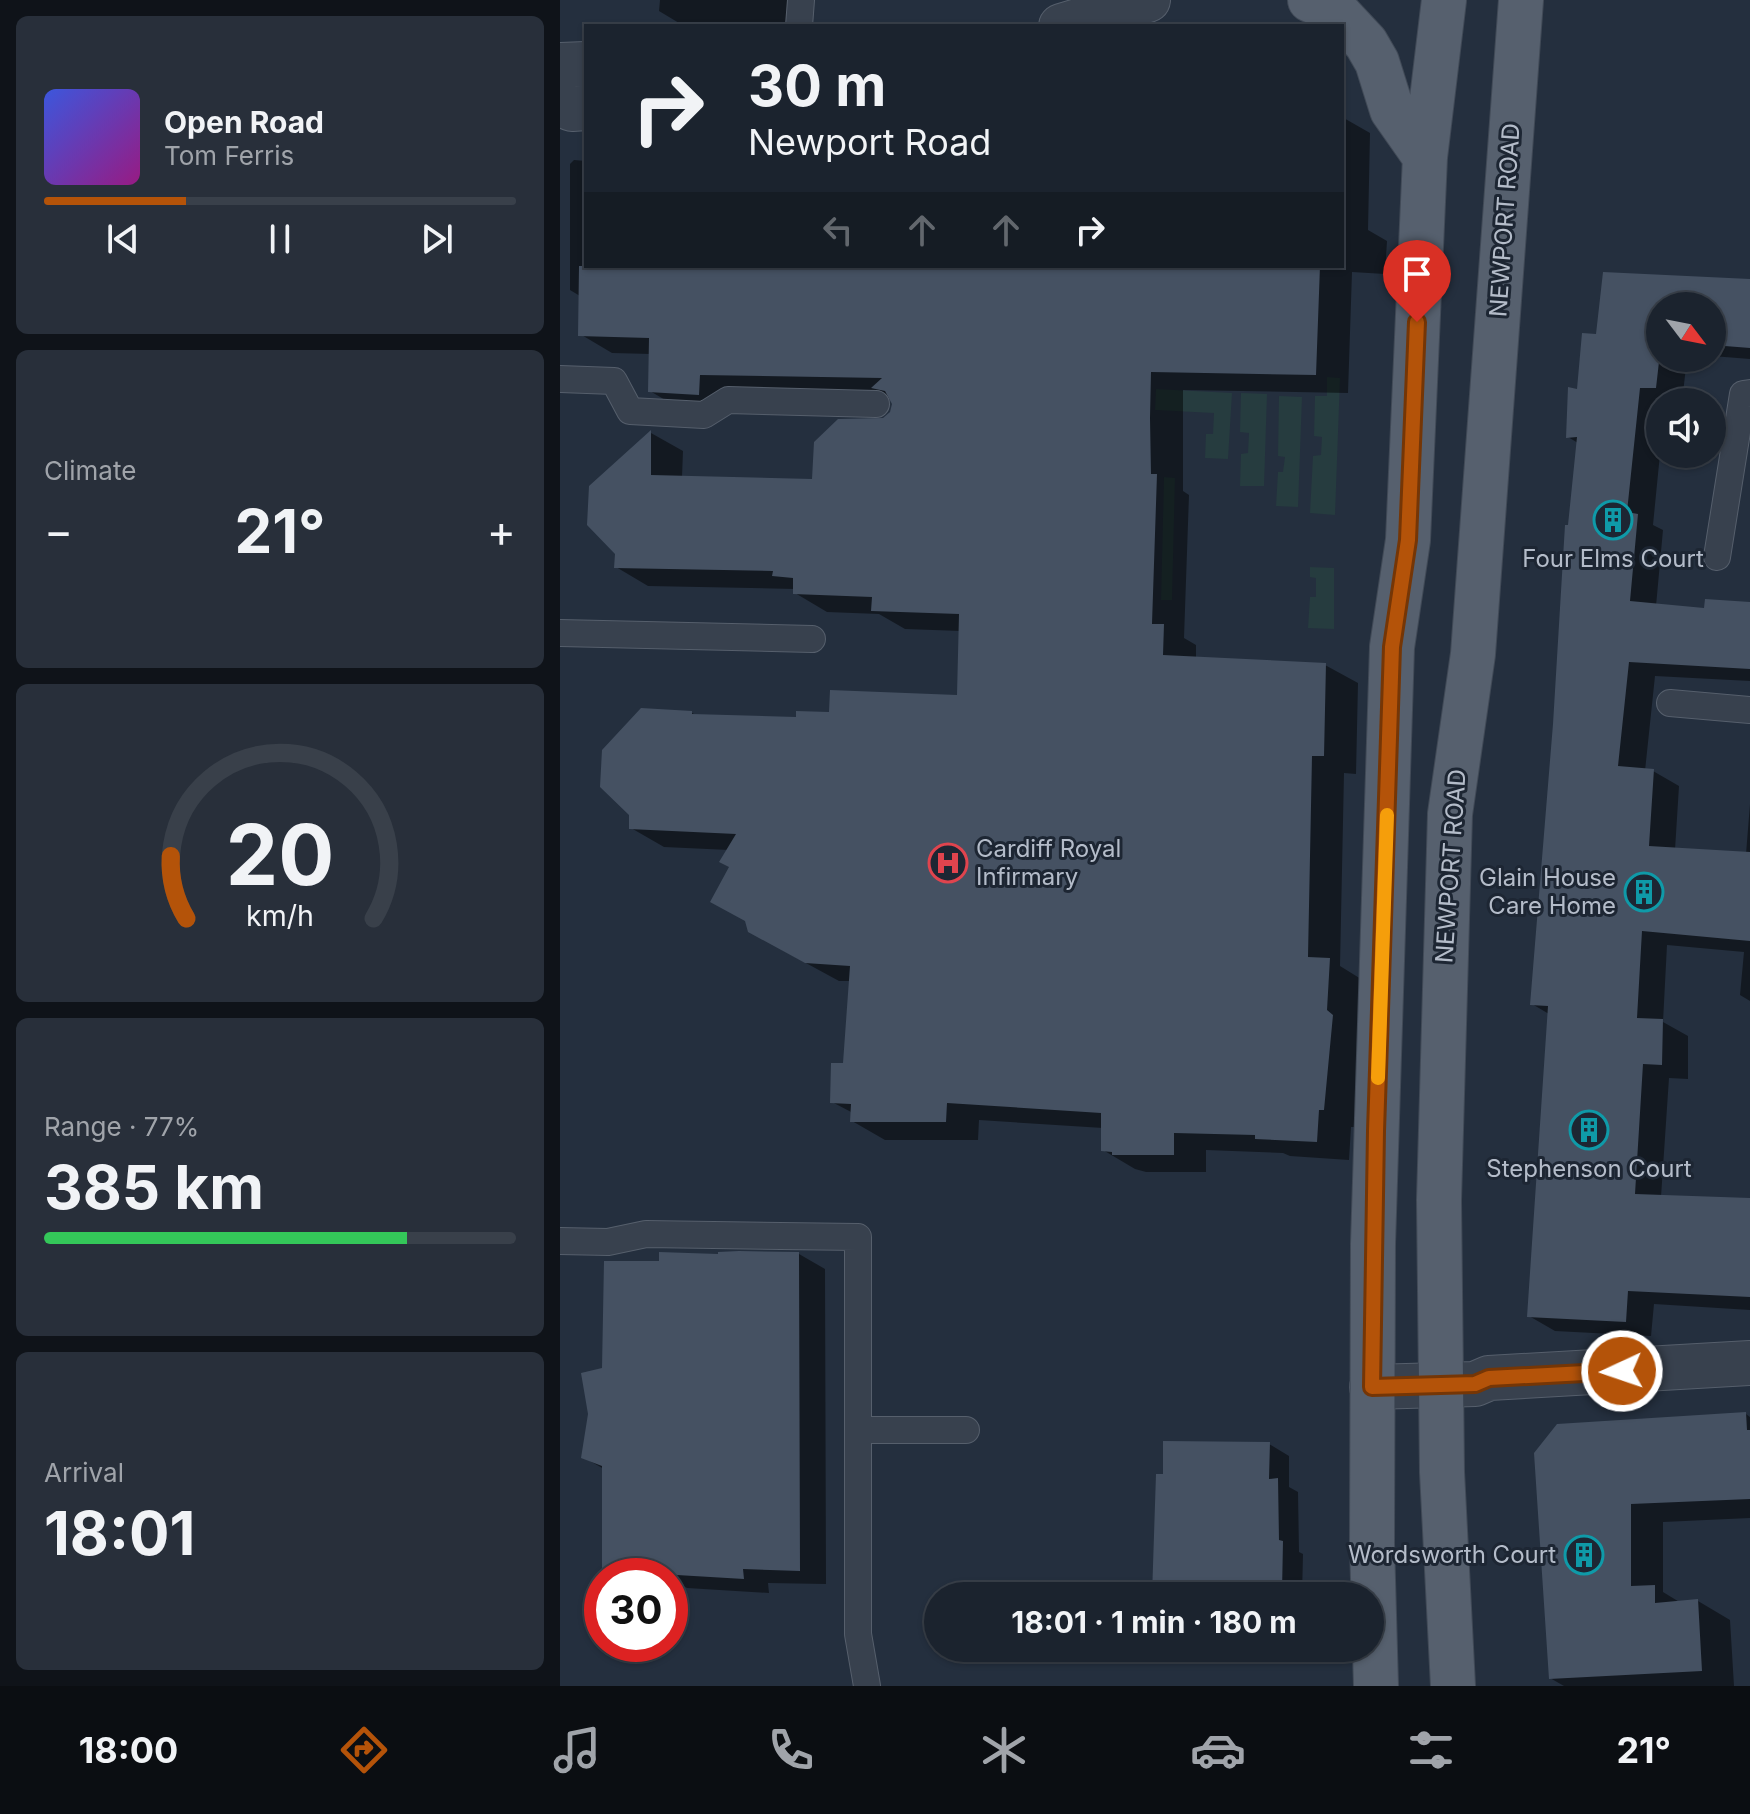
<!DOCTYPE html>
<html lang="en">
<head>
<meta charset="utf-8">
<style>
	:root { --surface:#1b232e; --page:#282f3a; --text:#f1f3f6; --muted:#a0a4aa; --line:#39404a; --accent:#b45309 }
	body { margin:0; font-family:Inter,sans-serif; background:var(--page); color:var(--text); height:100vh; display:flex; flex-direction:column; font-size:30px; white-space:nowrap }
	* { box-sizing:border-box; margin:0 }
	p { font-size:26px; color:var(--muted) }
	.icon { flex:none; width:44px; height:44px; fill:none; stroke:currentColor; stroke-width:2; stroke-linecap:round; stroke-linejoin:round }
	.map { position:relative; flex:1; overflow:hidden }
	.sheet { display:flex; flex-direction:column; gap:16px; padding:16px; background:#0f1319; width:560px }
	.sheet>* { flex:none }
	.top-card { position:absolute; left:24px; top:24px; width:760px; height:244px; border-radius:0px; box-shadow:0 2px 6px #0004,0 0 0 2px var(--line); background:#1b232e; color:var(--text); overflow:hidden }
	.needle { width:52px; rotate:122deg }
	.tools { position:absolute; left:1086px; top:292px; display:grid; gap:16px }
	.tools a { display:grid; place-items:center; width:80px; height:80px; border-radius:50%; background:var(--surface); box-shadow:0 2px 6px #0004,0 0 0 2px var(--line); font-size:40px }
	.speed { position:absolute; left:24px; top:1558px; display:flex; gap:16px; font-size:40px; font-weight:700; text-align:center }
	.speed>* { display:grid; place-content:center; width:104px; height:104px; border-radius:50%; background:var(--surface); box-shadow:0 2px 6px #0004,0 0 0 2px var(--line); line-height:1 }
	.speed .limit { border:12px solid #d22; background:#fff; color:#111 }
	.pin { position:absolute; display:grid; place-items:center; width:68px; height:68px; color:#fff; margin:-82px -34px; border-radius:50% 50% 50% 0; rotate:-45deg; box-shadow:0 0 8px #0007 }
	.pin .icon { rotate:45deg }
	.me { position:absolute; width:88px; margin:-44px; rotate:267deg; stroke-linejoin:round; filter:drop-shadow(0 0 6px #0008) }
	.turn { display:flex; align-items:center; gap:28px; height:168px; padding:0 32px; font-size:36px }
	.turn .icon { width:104px; height:104px; stroke-width:2.5 }
	.turn b { display:block; font-size:56px; line-height:68px }
	.lanes { display:flex; align-items:center; height:76px; padding:0 32px; background:#0003; justify-content:center; gap:40px; direction:ltr }
	.lanes .off { opacity:.35 }
	.big { font-size:60px; font-weight:700; line-height:1.1 }
	.sheet .widget { flex:1; display:flex; flex-direction:column; justify-content:center; gap:12px; min-width:0; padding:0 28px; border-radius:12px; background:var(--page) }
	.sheet .dial { align-items:center; gap:0 }
	.dial svg { height:208px; overflow:visible; fill:none; stroke:var(--line); stroke-width:7; stroke-linecap:round; text-anchor:middle }
	.dial text { fill:var(--text); stroke:none }
	.song { display:flex; align-items:center; gap:24px }
	.cover { width:96px; height:96px; border-radius:12px; background:linear-gradient(135deg,hsl(230 70% 55%),hsl(310 70% 35%)) }
	.played { height:8px; border-radius:4px; background:linear-gradient(90deg,var(--accent) 30%,var(--line) 30%) }
	.keys { display:flex; justify-content:space-around; direction:ltr }
	.heat { display:flex; justify-content:space-between; align-items:center; font-size:44px; direction:ltr }
	.charge { height:12px; border-radius:6px; background:linear-gradient(90deg,#34c759 77%,var(--line) 0) }
	.trip { position:absolute; left:364px; top:1582px; width:460px; height:80px; border-radius:40px; background:var(--surface); box-shadow:0 2px 6px #0004,0 0 0 2px var(--line); font-weight:700; line-height:80px; text-align:center }
	.dock { display:flex; height:128px; justify-content:space-around; align-items:center; background:#0b0e12; color:var(--muted) }
	.dock .icon { width:56px; height:56px }
	.dock .on { color:var(--accent) }
	.dock b { font-size:36px; color:var(--text) }
	main { display:flex; flex:1; min-height:0 }
	.map>svg:first-child { display:block }
</style>
</head>
<body>
<main>
<section class="sheet">
<div class="widget">
<div class="song"><i class="cover"></i><div><b>Open Road</b><p>Tom Ferris</p></div></div>
<div class="played"></div>
<div class="keys"><svg class="icon" aria-label="previous" viewBox="0 0 24 24"><path d="M18 5L8 12l10 7zM5 5v14"/></svg><svg class="icon" aria-label="pause" viewBox="0 0 24 24"><path d="M8 5v14M16 5v14"/></svg><svg class="icon" aria-label="next" viewBox="0 0 24 24"><path d="M6 5l10 7-10 7zM19 5v14"/></svg></div>
</div>
<div class="widget"><p>Climate</p>
<div class="heat"><a>−</a><b class="big">21°</b><a>+</a></div>
</div>
<div class="widget dial"><svg viewBox="0 0 100 80">
<path d="M14 69A42 42 0 1 1 86 69"/>
<path d="M14 69A42 42 0 0 1 8 45" stroke="#b45309"/>
<text x="50" y="56" font-size="32" font-weight="700">20</text>
<text x="50" y="72" font-size="11">km/h</text>
</svg></div>
<div class="widget"><p>Range · 77%</p><b class="big">385 km</b><div class="charge"></div></div>
<div class="widget"><p>Arrival</p><b class="big">18:01</b></div>
</section>
<div class="map">
<svg width="1190" height="1686" viewBox="0 0 1190 1686">
	<rect width="100%" height="100%" fill="#242f3e"/>
	<path fill="#263c3f" d="M 767,377 L 780,378 L 775,515 L 750,513 L 753,456 L 761,455 L 762,437 L 754,436 L 755,396 L 767,396 Z
		M 596,389 L 672,393 L 668,459 L 645,458 L 646,434 L 653,434 L 654,413 L 595,410 Z
		M 681,393 L 707,394 L 704,486 L 680,486 L 681,454 L 688,453 L 689,433 L 680,432 Z
		M 719,396 L 742,397 L 738,507 L 716,506 L 718,472 L 723,472 L 725,457 L 718,456 Z
		M 604,477 L 615,478 L 612,600 L 601,600 Z
		M 750,567 L 774,568 L 774,629 L 748,628 L 750,597 L 756,597 L 756,578 L 750,577 Z"/>
	<path fill="#0007" d="M 100,0 L 228,0 L 226,26 L 124,26 L 99,11 Z
		M 782,117 L 810,133 L 808,230 L 827,241 L 825,274 L 792,272 L 788,393 L 623,390 L 623,491 L 629,495 L 624,638 L 636,645 L 636,659 L 765,665 L 798,683 L 796,774 L 784,773 L 780,966 L 801,979 L 796,1127 L 791,1127 L 789,1160 L 730,1156 L 723,1153 L 646,1150 L 646,1172 L 586,1172 L 575,1169 L 543,1150 L 543,1128 L 419,1120 L 418,1140 L 325,1140 L 292,1121 L 293,1113 L 272,1102 L 284,1065 L 291,981 L 279,981 L 222,950 L 172,866 L 169,850 L 104,847 L 71,828 L 132,713 L 138,716 L 238,720 L 399,697 L 401,631 L 345,629 L 319,614 L 267,612 L 235,593 L 235,589 L 88,586 L 56,567 L 91,433 L 123,451 L 122,477 L 254,481 L 326,419 L 334,406 L 327,395 L 172,392 L 122,410 L 90,391 L 91,354 L 52,353 L 20,334 L 20,296 L 10,290 L 10,164 L 14,160 L 26,161 L 26,266 L 782,266 Z
		M 1045,274 L 1190,281 L 1190,359 L 1152,356 L 1152,306 L 1100,306 L 1100,358 L 1127,358 L 1122,402 L 1100,402 L 1100,454 L 1093,525 L 1103,530 L 1096,606 L 1146,610 L 1190,604 L 1190,681 L 1095,676 L 1085,771 L 1093,771 L 1119,786 L 1115,850 L 1186,854 L 1190,804 L 1190,1001 L 1180,995 L 1184,952 L 1107,945 L 1103,1022 L 1128,1036 L 1128,1079 L 1109,1078 L 1101,1197 L 1190,1200 L 1190,1310 L 1094,1304 L 1091,1336 L 995,1331 L 969,1316 L 989,1014 L 972,1004 L 1018,443 L 1008,437 L 1037,336 Z
		M 239,1254 L 265,1269 L 266,1584 L 208,1583 L 209,1593 L 127,1588 L 120,1584 L 110,1584 L 110,1576 L 57,1576 L 44,1569 L 44,1469 L 23,1457 L 44,1369 L 101,1263 Z
		M 1186,1414 L 1190,1417 L 1190,1518 L 1103,1522 L 1103,1592 L 1121,1603 L 1138,1601 L 1170,1620 L 1174,1686 L 1004,1686 L 990,1678 L 976,1454 Z
		M 709,1444 L 729,1456 L 729,1487 L 738,1492 L 739,1552 L 743,1554 L 742,1596 L 594,1596 Z
		M 571,1648 L 680,1648 L 680,1656 L 577,1652 Z"/>
	<path fill="#455162" d="M 19,266 L 760,266 L 756,375 L 591,372 L 590,418 L 591,474 L 597,474 L 592,624 L 604,624 L 603,655 L 766,663 L 764,756 L 752,756 L 748,957 L 770,958 L 767,1010 L 773,1015 L 764,1110 L 759,1110 L 757,1142 L 695,1139 L 695,1135 L 614,1133 L 614,1155 L 552,1155 L 552,1152 L 541,1151 L 541,1113 L 387,1103 L 386,1122 L 290,1122 L 291,1104 L 270,1103 L 271,1063 L 283,1063 L 290,966 L 245,963 L 188,932 L 185,921 L 150,902 L 169,867 L 159,862 L 176,834 L 69,829 L 69,815 L 40,787 L 42,750 L 81,708 L 132,711 L 132,714 L 236,717 L 236,711 L 269,712 L 270,690 L 397,695 L 399,614 L 311,611 L 312,597 L 233,594 L 233,578 L 212,576 L 213,571 L 54,568 L 55,554 L 27,525 L 29,486 L 91,430 L 91,475 L 252,479 L 254,442 L 278,419 L 323,418 L 330,412 L 332,404 L 325,391 L 311,388 L 322,378 L 140,375 L 139,395 L 88,392 L 89,338 L 18,336 Z
		M 1043,272 L 1190,279 L 1190,348 L 1152,345 L 1152,306 L 1100,306 L 1100,353 L 1096,388 L 1080,388 L 1067,512 L 1078,514 L 1070,601 L 1144,608 L 1145,599 L 1190,602 L 1190,669 L 1069,662 L 1058,766 L 1094,769 L 1089,846 L 1190,852 L 1190,941 L 1082,931 L 1077,1018 L 1103,1019 L 1102,1065 L 1083,1064 L 1075,1194 L 1190,1198 L 1190,1297 L 1068,1291 L 1066,1322 L 967,1317 L 988,1006 L 970,1005 L 993,724 L 1005,525 L 1008,525 L 1017,437 L 1006,438 L 1008,387 L 1017,389 L 1022,333 L 1036,334 Z
		M 179,1251 L 239,1252 L 240,1571 L 183,1569 L 184,1579 L 100,1574 L 100,1570 L 42,1570 L 42,1466 L 21,1458 L 28,1414 L 21,1373 L 42,1368 L 44,1261 L 99,1261 L 99,1252 L 158,1254 L 158,1252 Z
		M 1186,1412 L 1187,1430 L 1190,1430 L 1190,1499 L 1071,1504 L 1071,1586 L 1095,1585 L 1095,1603 L 1138,1599 L 1142,1671 L 989,1679 L 974,1453 L 997,1424 Z
		M 603,1441 L 710,1442 L 709,1479 L 718,1478 L 719,1540 L 723,1541 L 722,1592 L 711,1592 L 711,1596 L 592,1596 L 596,1474 L 603,1474 Z"/>
	<g fill="none" stroke-linecap="round" stroke-linejoin="round">
		<defs>
			<path id="service" d="M 239,26 L 241,0
				M 0,379 L 54,381 L 70,411 L 144,415 L 168,400 L 316,404
				M 1157,557 L 1183,394 L 1190,393
				M 0,633 L 252,639
				M 1110,703 L 1190,710
				M 0,1241 L 48,1242 L 86,1234 L 298,1237 L 298,1634 L 307,1686
				M 298,1430 L 406,1430"/>
			<path id="minor" d="M 501,26 L 588,0
				M 0,65 L 26,64
				M 0,104 L 12,109 L 26,108
				M 812,1387 L 915,1384 L 929,1378 L 1190,1363"/>
			<path id="primary" d="M 750,0 L 777,12 L 806,43 L 817,62 L 832,110 L 865,157
				M 816,1686 L 812,1544 L 813,1244 L 832,647 L 848,540 L 865,157 L 884,0
				M 893,1686 L 882,1472 L 879,1200 L 890,814 L 913,654 L 961,0"/>
		</defs>
		<use href="#service" stroke="#565f6c" stroke-width="28"/>
		<use href="#minor" stroke="#565f6c" stroke-width="46"/>
		<use href="#primary" stroke="#414a57" stroke-width="46"/>
		<use href="#service" stroke="#38414e" stroke-width="26"/>
		<use href="#minor" stroke="#38414e" stroke-width="44"/>
		<use href="#primary" stroke="#56606e" stroke-width="44"/>
	</g>
	<g fill="none" stroke-linecap="round" stroke-linejoin="round">
		<defs>
			<path id="route" d="M 857,322 L 848,540 L 832,647 L 816,1131 L 812,1387 L 915,1384 L 929,1378 L 1062,1371"/>
		</defs>
		<use href="#route" stroke="#753606" stroke-width="20"/>
		<use href="#route" stroke="#b45309" stroke-width="14"/>
		<path stroke="#f59e0b" stroke-width="14" d="M 818,1078 L 827,815"/>
	</g>
	<defs>
		<symbol id="building-ring" viewBox="-11 -11 22 22"><circle r="9.5" fill="#1d2633" stroke="#0f9aa8" stroke-width="1.5"/><path d="M-4-6H4V6H1V3H-1V6H-4ZM-2.5-4.3h1.7v1.8h-1.7ZM.8-4.3h1.7v1.8H.8ZM-2.5-1h1.7V.8h-1.7ZM.8-1h1.7V.8H.8Z" fill="#0f9aa8"/></symbol>
		<symbol id="hospital-ring" viewBox="-11 -11 22 22"><circle r="9.5" fill="#1d2633" stroke="#e0444e" stroke-width="1.5"/><path d="M-5-5h3v3.5h4V-5h3V5h-3V1.5h-4V5h-3Z" fill="#e0444e"/></symbol>
	</defs>
	<g fill-rule="evenodd">
		<use href="#building-ring" x="1031" y="498" width="44" height="44"/>
		<use href="#hospital-ring" x="366" y="841" width="44" height="44"/>
		<use href="#building-ring" x="1062" y="870" width="44" height="44"/>
		<use href="#building-ring" x="1007" y="1108" width="44" height="44"/>
		<use href="#building-ring" x="1002" y="1533" width="44" height="44"/>
	</g>
	<g text-anchor="middle" stroke-width="6" stroke-linejoin="round" paint-order="stroke">
		<g font-size="24" fill="#b4bcc9" stroke="#1d2633">
			<text transform="translate(945 220) rotate(-86)" y="8">NEWPORT ROAD</text>
			<text transform="translate(891 866) rotate(-86)" y="8">NEWPORT ROAD</text>
		</g>
		<g font-size="24" fill="#b4bcc9" stroke="#1d2633">
			<text x="1053" y="567">Four Elms Court</text>
			<text x="416" y="857" text-anchor="start">Cardiff Royal<tspan x="416" dy="28">Infirmary</tspan></text>
			<text x="1056" y="886" text-anchor="end">Glain House<tspan x="1056" dy="28">Care Home</tspan></text>
			<text x="1029" y="1177">Stephenson Court</text>
			<text x="996" y="1563" text-anchor="end">Wordsworth Court</text>
		</g>
	</g>
</svg>
<div class="tools">
<a><svg class="needle" viewBox="-14 -14 28 28"><path d="M0-13l5 13h-10z" fill="#e53935"/><path d="M0 13l5-13h-10z" fill="#a0a4aa"/></svg></a>
<a><svg class="icon" aria-label="sound" viewBox="0 0 24 24"><path d="M4 9h4l5-4v14l-5-4H4zM17 9q2 3 0 6"/></svg></a>
</div>
<div class="speed"><div class="limit">30</div></div>
<div class="pin" style="left:857px;top:322px;background:#d93025"><svg class="icon" aria-label="arrive" viewBox="0 0 24 24"><path d="M6 21V4h12l-3 4 3 4H6"/></svg></div>
<svg class="me" style="left:1062px;top:1371px" viewBox="-20 -20 40 40"><circle r="17" fill="#b45309" stroke="#fff" stroke-width="3"/><path d="M0-11L8 9 0 5-8 9z" fill="#fff"/></svg>
<div class="trip">18:01 · 1 min · 180 m</div>
<div class="top-card">
<div class="turn"><svg class="icon" aria-label="right" viewBox="0 0 24 24"><path d="M7 20v-9h11M14 6l5 5-5 5"/></svg><div><b>30 m</b>Newport Road</div></div>
<div class="lanes"><svg class="icon off" aria-label="left" viewBox="0 0 24 24"><path d="M17 20v-9H6M10 6l-5 5 5 5"/></svg><svg class="icon off" aria-label="ahead" viewBox="0 0 24 24"><path d="M12 20V5M6 11l6-6 6 6"/></svg><svg class="icon off" aria-label="ahead" viewBox="0 0 24 24"><path d="M12 20V5M6 11l6-6 6 6"/></svg><svg class="icon" aria-label="right" viewBox="0 0 24 24"><path d="M7 20v-9h11M14 6l5 5-5 5"/></svg></div>
</div>
</div>
</main>
<nav class="dock">
<b>18:00</b>
<svg class="icon on" aria-label="directions" viewBox="0 0 24 24"><path d="M12 3l9 9-9 9-9-9zM9 14v-3h6M13 9l2 2-2 2"/></svg>
<svg class="icon" aria-label="music" viewBox="0 0 24 24"><path d="M9 18V5l10-2v13"/><circle cx="6" cy="18" r="3"/><circle cx="16" cy="16" r="3"/></svg>
<svg class="icon" aria-label="phone" viewBox="0 0 24 24"><path d="M5 4h4l2 5-3 2q2 4 5 5l2-3 5 2v4C11 20 4 13 5 4z"/></svg>
<svg class="icon" aria-label="climate" viewBox="0 0 24 24"><path d="M12 3v18M4 7l16 10M4 17L20 7"/></svg>
<svg class="icon" aria-label="car" viewBox="0 0 24 24"><path d="M5 17H2v-5l4-1 3-4h7l3 4 3 1v5h-3M9 17h6M6 11h13"/><circle cx="7" cy="17" r="2"/><circle cx="17" cy="17" r="2"/></svg>
<svg class="icon" aria-label="filters" viewBox="0 0 24 24"><path d="M4 7h16M4 17h16"/><circle cx="9" cy="7" r="2"/><circle cx="15" cy="17" r="2"/></svg>
<b>21°</b>
</nav>
</body>
</html>
